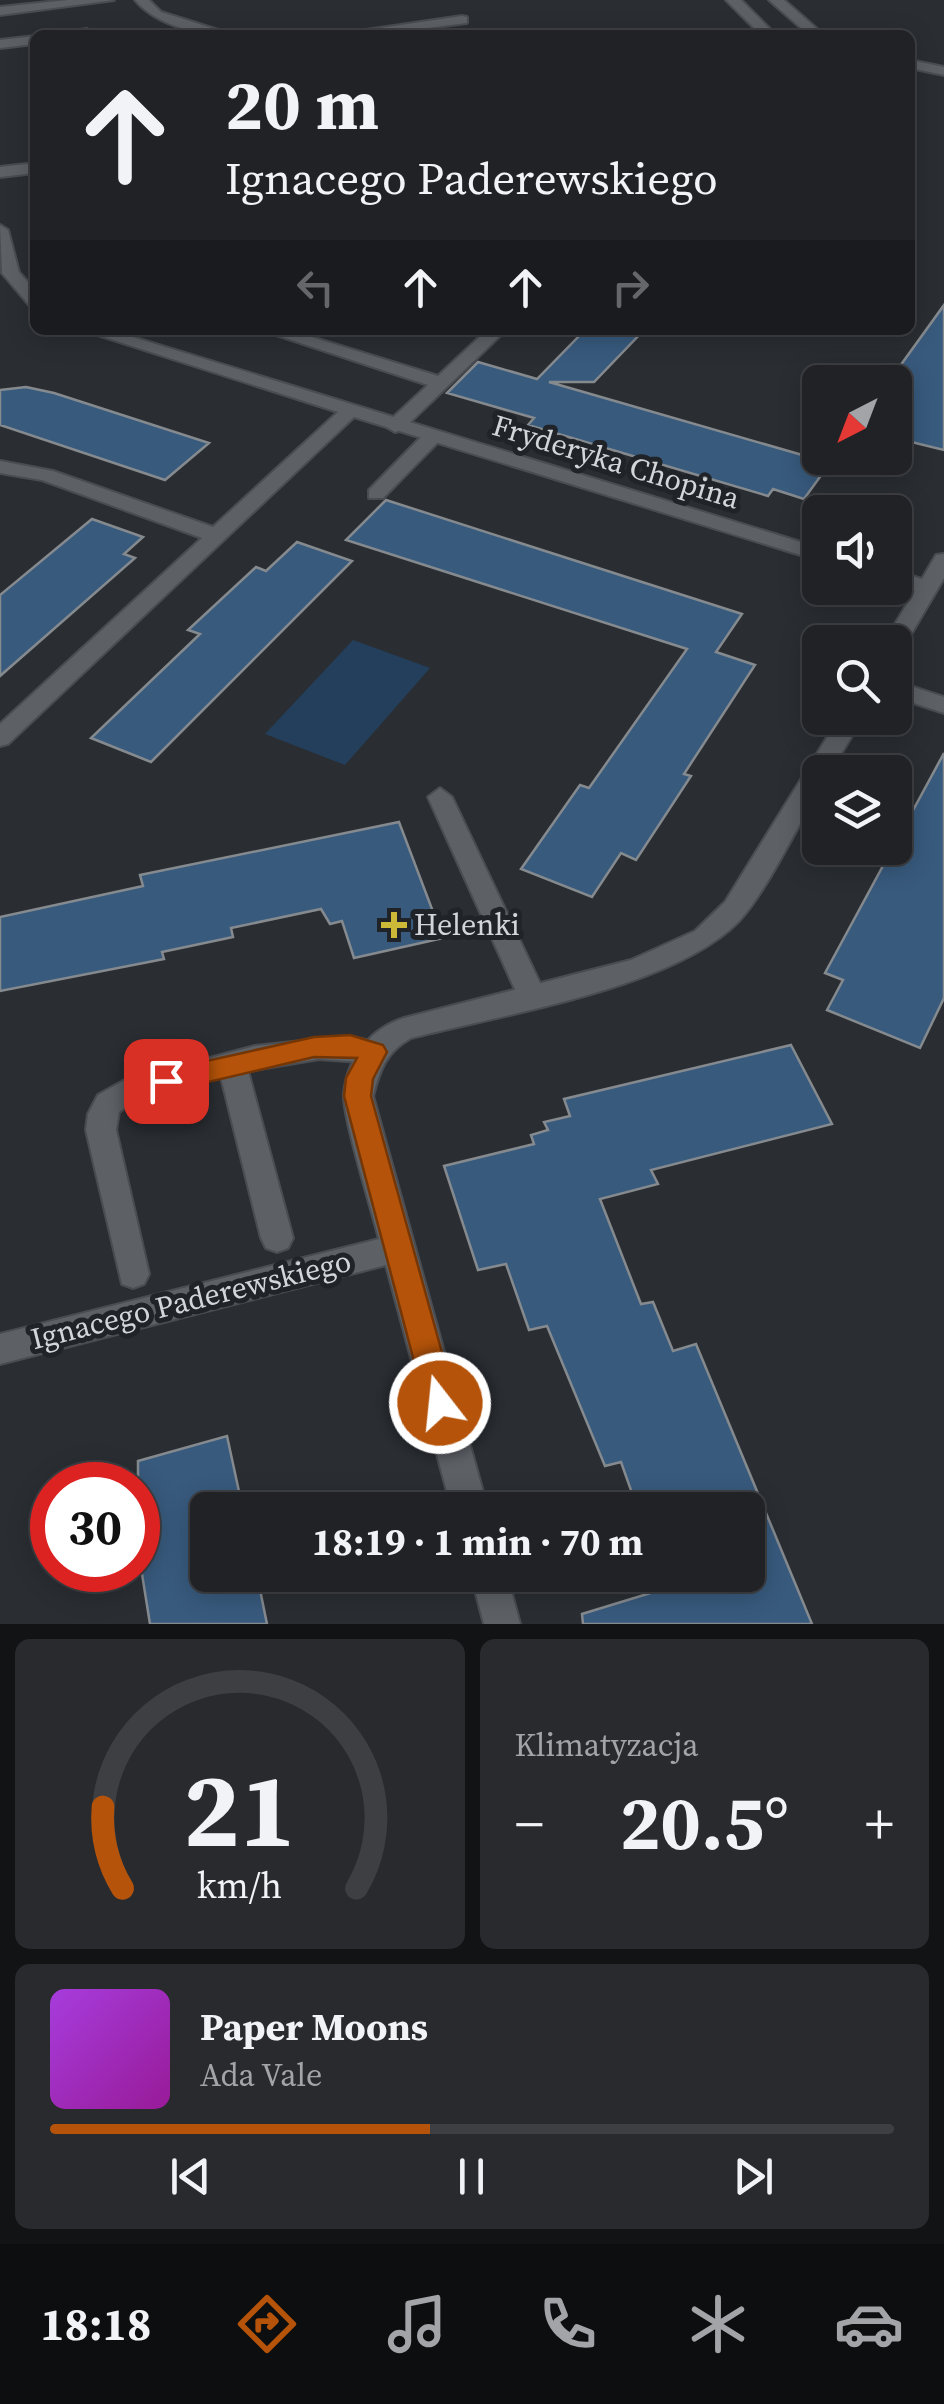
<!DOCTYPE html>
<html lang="pl">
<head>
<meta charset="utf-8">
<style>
	:root { --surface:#202226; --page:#282a2e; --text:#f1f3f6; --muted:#a2a4a7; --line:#3d3f43; --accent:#b45309 }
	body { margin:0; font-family:"Source Serif 4",serif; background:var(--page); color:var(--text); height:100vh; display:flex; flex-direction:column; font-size:38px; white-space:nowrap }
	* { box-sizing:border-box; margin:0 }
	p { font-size:32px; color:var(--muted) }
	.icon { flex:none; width:55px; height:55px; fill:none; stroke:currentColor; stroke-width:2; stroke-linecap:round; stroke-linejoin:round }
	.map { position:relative; height:1624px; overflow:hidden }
	.panel { display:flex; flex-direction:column; gap:15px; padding:15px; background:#121315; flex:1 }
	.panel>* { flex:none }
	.guide { position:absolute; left:30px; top:30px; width:885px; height:305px; border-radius:15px; box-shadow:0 5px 25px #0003,0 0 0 2px var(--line); background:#202226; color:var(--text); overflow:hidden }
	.needle { width:65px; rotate:222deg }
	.buttons { position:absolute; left:802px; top:365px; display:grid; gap:20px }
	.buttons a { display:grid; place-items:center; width:110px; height:110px; border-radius:15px; background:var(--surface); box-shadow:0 5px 25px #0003,0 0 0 2px var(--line); font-size:50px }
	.speed { position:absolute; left:30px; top:1462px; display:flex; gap:20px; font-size:50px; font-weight:700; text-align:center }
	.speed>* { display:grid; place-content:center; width:130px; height:130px; border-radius:50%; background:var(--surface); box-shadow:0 5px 25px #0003,0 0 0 2px var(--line); line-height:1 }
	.speed .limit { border:15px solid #d22; background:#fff; color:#111 }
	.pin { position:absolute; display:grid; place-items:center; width:85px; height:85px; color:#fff; margin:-42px; border-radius:20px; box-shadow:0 5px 15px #0006 }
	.me { position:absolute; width:110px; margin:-55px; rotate:344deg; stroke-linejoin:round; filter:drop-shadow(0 0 8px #0008) }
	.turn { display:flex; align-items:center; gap:35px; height:210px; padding:0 30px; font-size:45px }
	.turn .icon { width:130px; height:130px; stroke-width:2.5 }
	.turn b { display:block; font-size:70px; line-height:85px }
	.lanes { display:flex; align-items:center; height:95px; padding:0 30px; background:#0003; justify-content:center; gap:50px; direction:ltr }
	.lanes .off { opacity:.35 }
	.big { font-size:75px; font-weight:700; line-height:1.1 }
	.panel .card { flex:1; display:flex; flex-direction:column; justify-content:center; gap:15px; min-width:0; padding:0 35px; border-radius:15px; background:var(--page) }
	.panel .dial { align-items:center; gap:0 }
	.dial svg { height:260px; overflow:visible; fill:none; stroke:var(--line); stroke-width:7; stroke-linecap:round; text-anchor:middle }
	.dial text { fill:var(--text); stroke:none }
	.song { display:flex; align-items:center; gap:30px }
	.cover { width:120px; height:120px; border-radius:15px; background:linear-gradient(135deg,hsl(280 70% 55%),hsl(300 70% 35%)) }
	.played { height:10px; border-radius:5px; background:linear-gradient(90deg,var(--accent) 45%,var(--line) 45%) }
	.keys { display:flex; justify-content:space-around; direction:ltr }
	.heat { display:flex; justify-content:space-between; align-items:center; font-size:55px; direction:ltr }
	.panel .tiles { flex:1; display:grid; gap:15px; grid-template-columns:1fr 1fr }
	.card:last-child { grid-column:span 2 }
	.trip { position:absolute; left:190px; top:1492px; width:575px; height:100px; border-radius:15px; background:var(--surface); box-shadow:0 5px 25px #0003,0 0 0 2px var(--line); font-weight:700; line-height:100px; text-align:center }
	.tab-bar { display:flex; height:160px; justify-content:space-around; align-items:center; background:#0d0e0f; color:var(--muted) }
	.tab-bar .icon { width:70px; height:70px }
	.tab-bar .current { color:var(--accent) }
	.tab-bar b { font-size:45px; color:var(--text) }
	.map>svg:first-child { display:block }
</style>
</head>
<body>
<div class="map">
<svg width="944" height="1624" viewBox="0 0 944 1624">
	<rect width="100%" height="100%" fill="#2a2e33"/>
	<path fill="#233f5c" d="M 353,640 L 430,668 L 345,765 L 265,734 Z"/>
	<path fill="#385a7d" stroke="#858a8f" stroke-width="2.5" d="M 944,305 L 944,450 L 895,438 L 895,373 Z
		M 585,330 L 644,330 L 594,382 L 549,382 L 830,463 L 804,499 L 773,489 L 768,496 L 528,425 L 534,418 L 447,393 L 478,362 L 537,379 Z
		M 26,387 L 54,393 L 209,443 L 165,480 L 0,425 L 0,390 Z
		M 386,500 L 742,614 L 716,652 L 755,665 L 684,774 L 691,776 L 636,860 L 621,853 L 592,897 L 521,869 L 580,785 L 589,788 L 687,649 L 346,540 Z
		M 92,519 L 143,537 L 124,554 L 135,558 L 0,676 L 0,595 Z
		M 297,542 L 352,561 L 151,762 L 91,738 L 200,634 L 188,630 L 256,567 L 266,571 Z
		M 944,753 L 944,998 L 920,1048 L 827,1010 L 843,980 L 825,973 Z
		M 399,822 L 443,938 L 354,958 L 342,921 L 330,924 L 321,909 L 231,928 L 233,937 L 162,952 L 164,959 L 0,991 L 0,917 L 143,886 L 140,875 Z
		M 791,1045 L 832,1124 L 651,1170 L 658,1184 L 600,1199 L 641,1304 L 653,1302 L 673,1351 L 696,1344 L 812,1624 L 583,1624 L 582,1614 L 667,1588 L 662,1575 L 748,1575 L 748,1510 L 638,1510 L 621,1462 L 605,1466 L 547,1326 L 529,1330 L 506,1264 L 478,1270 L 444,1166 L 534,1144 L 531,1135 L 548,1130 L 544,1122 L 570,1116 L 564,1099 Z
		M 227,1436 L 243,1510 L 208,1510 L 208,1575 L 257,1575 L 267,1624 L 150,1624 L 138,1549 L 138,1461 Z"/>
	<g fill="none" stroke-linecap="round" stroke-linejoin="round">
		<defs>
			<path id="service" d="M 135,0 L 149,0 L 161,12 L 234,35 C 200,35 158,27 135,0 Z
				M 726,0 L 741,0 L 776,35 L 761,35 Z
				M 462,16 L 467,17 L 467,23 L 373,35 L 332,35 Z
				M 87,29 L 92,35 L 63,35 L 65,32 Z
				M 35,36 L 35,44 L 0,48 L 0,40 Z
				M 35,163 L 35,173 L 0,177 L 0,167 Z
				M 261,330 L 289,330 L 438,376 L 487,330 L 506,330 L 402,430 L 395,432 L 385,426 L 388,422 L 428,385 Z
				M 432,431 L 442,437 L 439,441 L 383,498 L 369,498 L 369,490 L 425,433 Z
				M 440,788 L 452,797 L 546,996 L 542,1004 L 532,1007 L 522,1004 L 518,996 L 428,797 Z
				M 348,1036 L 384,1044 L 388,1052 L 384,1060 L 374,1063 L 319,1059 L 248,1071 L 293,1238 L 288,1248 L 277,1252 L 266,1248 L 261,1238 L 221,1077 L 136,1100 L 119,1112 L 116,1130 L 149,1274 L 144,1284 L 133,1288 L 122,1284 L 86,1130 L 88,1114 L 98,1095 L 123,1081 L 255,1046 Z"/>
			<path id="minor" d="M 769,0 L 784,0 L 824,35 L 809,35 Z
				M 910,60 L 944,67 L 944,75 L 910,68 Z
				M 0,225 L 8,230 L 19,272 L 35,290 L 35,306 L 29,305 L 2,273 Z
				M 82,330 L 110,330 L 820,548 L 820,561 L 354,417 L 8,744 L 0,746 L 0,724 L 202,538 L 42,480 L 0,473 L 0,461 L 53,471 L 213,527 L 338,412 Z
				M 944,554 L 944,578 L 903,648 L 895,650 L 895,642 L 884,642 L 915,591 L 895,585 L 895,571 L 922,579 L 936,555 Z
				M 895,681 L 944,697 L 944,713 L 895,697 Z
				M 839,718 L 863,718 L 830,772 L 820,772 L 820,789 C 797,826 768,889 740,920 C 675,988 504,1014 411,1038 C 386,1052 380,1069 373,1096 L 488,1510 L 452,1510 L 386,1265 L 0,1364 L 0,1334 L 379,1239 C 372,1210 342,1116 344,1093 C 348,1057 370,1029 404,1018 L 631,960 L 695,931 L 725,902 Z
				M 471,1575 L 507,1575 L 520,1624 L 484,1624 Z"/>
			<path id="secondary" d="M 68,0 L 114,0 L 0,15 L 0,7 Z"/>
		</defs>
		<use href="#service" stroke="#494c50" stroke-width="4"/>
		<use href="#minor" stroke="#494c50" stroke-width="4"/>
		<use href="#secondary" stroke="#494c50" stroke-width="4"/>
		<use href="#service" fill="#5d6166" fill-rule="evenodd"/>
		<use href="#minor" fill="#5d6166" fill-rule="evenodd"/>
		<use href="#secondary" fill="#5d6166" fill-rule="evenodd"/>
	</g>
	<path fill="#b45309" stroke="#753606" stroke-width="2.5" d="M 350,1035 L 383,1045 L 387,1052 L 373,1079 L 371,1096 L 456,1403 L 451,1413 L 440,1417 L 430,1413 L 425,1403 L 344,1096 L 346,1078 L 357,1058 L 314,1057 L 166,1092 L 153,1081 L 166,1070 L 314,1037 Z"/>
	<path fill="#cdb938" stroke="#202429" stroke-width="4" d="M389 910h10v10h10v10h-10v10h-10v-10h-10v-10h10z"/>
	<g text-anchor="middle" stroke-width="10" stroke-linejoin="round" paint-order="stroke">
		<g font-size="30" fill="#d3d6d9" stroke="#202429">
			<text transform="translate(616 462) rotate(17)" y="10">Fryderyka Chopina</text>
			<text transform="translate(191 1300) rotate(-14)" y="10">Ignacego Paderewskiego</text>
		</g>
		<g font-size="30" fill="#d3d6d9" stroke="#202429" text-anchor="start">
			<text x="414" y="935">Helenki</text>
		</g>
	</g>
</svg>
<div class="buttons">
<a><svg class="needle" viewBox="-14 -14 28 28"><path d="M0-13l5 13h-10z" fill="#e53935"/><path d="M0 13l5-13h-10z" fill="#a2a4a7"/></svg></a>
<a><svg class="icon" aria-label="sound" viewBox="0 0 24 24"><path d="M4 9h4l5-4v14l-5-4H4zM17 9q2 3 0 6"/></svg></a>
<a><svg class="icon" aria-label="search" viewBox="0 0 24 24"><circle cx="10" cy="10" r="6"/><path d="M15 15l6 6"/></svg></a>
<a><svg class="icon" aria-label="layers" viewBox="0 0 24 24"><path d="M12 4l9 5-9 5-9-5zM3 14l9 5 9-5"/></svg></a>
</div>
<div class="speed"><div class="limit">30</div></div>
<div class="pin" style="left:166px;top:1081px;background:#d93025"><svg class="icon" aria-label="arrive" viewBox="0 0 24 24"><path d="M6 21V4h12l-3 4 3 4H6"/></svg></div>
<svg class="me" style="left:440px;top:1403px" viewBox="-20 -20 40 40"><circle r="17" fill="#b45309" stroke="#fff" stroke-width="3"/><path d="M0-11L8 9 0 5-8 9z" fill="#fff"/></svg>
<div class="trip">18:19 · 1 min · 70 m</div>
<div class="guide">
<div class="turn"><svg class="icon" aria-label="ahead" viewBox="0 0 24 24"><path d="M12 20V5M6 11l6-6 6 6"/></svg><div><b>20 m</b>Ignacego Paderewskiego</div></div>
<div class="lanes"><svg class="icon off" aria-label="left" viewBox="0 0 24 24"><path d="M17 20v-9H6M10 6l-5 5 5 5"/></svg><svg class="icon" aria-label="ahead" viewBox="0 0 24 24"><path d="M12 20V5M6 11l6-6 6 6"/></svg><svg class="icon" aria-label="ahead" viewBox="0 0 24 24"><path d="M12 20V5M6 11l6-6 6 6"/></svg><svg class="icon off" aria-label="right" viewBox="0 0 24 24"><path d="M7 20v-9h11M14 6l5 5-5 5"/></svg></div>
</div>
</div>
<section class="panel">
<div class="tiles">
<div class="card dial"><svg viewBox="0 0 100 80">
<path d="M14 69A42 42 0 1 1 86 69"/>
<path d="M14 69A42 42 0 0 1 8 44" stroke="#b45309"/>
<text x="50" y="56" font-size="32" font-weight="700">21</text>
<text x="50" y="72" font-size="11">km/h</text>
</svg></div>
<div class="card"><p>Klimatyzacja</p>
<div class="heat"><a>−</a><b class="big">20.5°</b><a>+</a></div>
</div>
<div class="card">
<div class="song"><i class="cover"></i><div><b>Paper Moons</b><p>Ada Vale</p></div></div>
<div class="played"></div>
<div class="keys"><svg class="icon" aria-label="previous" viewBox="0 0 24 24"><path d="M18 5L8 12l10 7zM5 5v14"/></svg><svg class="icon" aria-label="pause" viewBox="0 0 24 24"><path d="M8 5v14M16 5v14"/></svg><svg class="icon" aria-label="next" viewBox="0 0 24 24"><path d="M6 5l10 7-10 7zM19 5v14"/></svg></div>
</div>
</div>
</section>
<nav class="tab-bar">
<b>18:18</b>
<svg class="icon current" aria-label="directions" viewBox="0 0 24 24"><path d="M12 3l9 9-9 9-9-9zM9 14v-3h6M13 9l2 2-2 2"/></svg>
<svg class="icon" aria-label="music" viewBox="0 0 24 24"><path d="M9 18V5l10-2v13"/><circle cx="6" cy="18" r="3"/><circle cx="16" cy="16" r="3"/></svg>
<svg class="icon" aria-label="phone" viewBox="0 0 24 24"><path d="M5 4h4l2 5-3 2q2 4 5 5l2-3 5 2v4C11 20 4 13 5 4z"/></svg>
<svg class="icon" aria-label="climate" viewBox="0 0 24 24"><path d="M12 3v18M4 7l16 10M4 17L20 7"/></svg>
<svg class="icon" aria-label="car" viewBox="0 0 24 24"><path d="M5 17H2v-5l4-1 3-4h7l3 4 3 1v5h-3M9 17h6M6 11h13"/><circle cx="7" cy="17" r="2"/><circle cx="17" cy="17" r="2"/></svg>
</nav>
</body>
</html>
